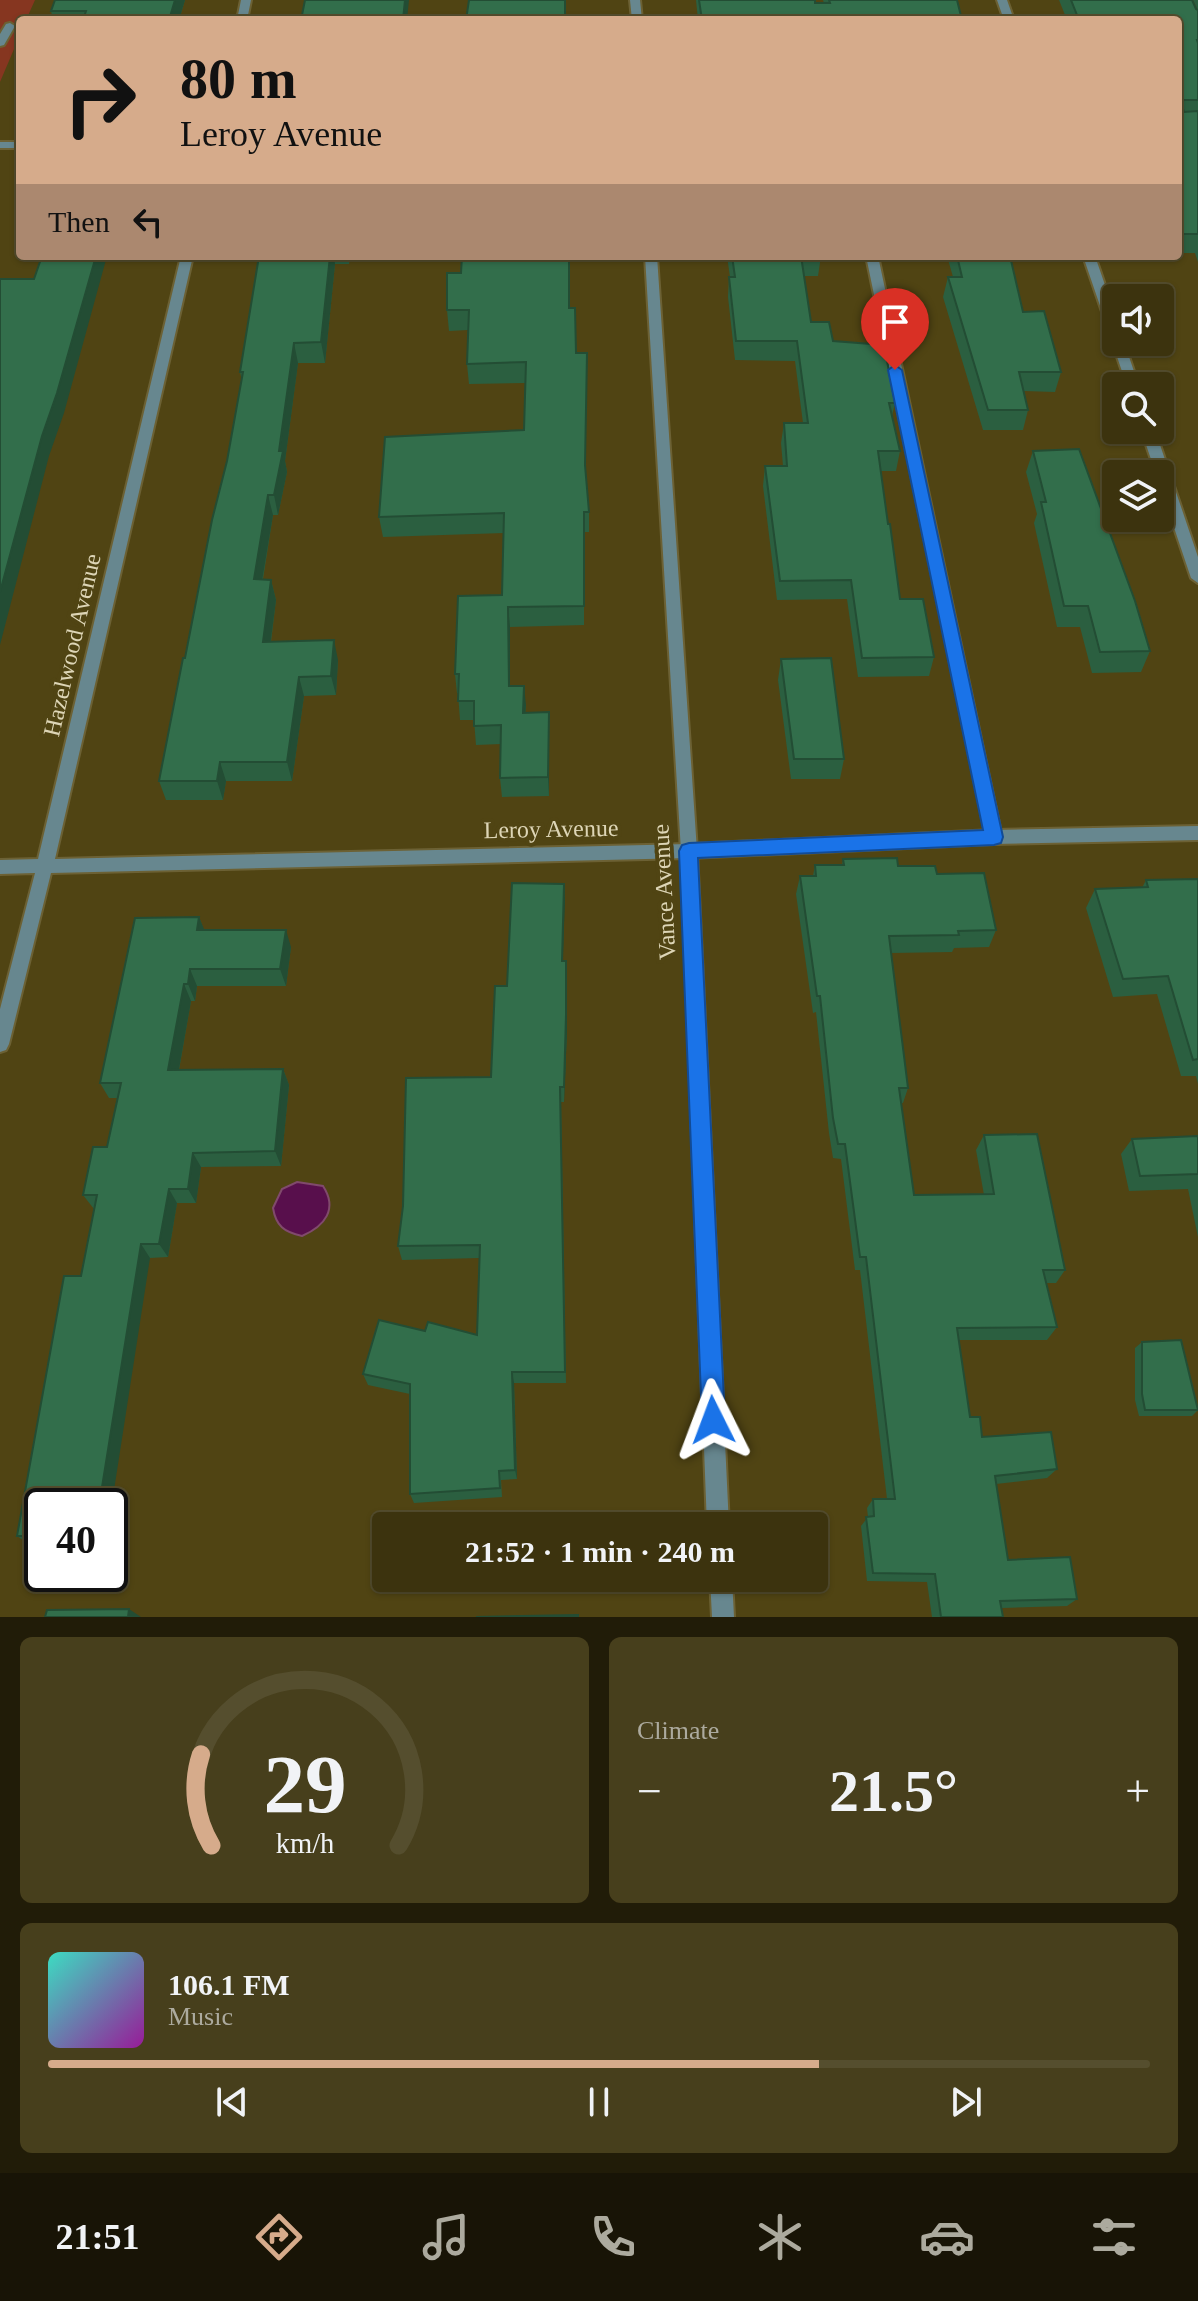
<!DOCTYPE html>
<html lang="en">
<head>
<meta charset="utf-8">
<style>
	:root { --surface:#3c330e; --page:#473f1c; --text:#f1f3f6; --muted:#acaa9e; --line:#554e2e; --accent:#d6ab8b }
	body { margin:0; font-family:"Times New Roman",serif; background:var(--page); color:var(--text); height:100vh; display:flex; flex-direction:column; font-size:30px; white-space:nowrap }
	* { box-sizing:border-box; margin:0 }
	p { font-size:26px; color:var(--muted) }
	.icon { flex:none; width:44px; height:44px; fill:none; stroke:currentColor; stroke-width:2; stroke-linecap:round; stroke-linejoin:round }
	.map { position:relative; height:1617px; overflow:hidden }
	.sheet { display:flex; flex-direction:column; gap:20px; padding:20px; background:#211c08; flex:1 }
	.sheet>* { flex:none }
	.banner { position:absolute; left:16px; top:16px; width:1166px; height:244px; border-radius:8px; box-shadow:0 2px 6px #0004,0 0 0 2px var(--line); background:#d6ab8b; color:#111; overflow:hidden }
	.controls { position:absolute; left:1102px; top:284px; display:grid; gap:16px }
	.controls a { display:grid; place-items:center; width:72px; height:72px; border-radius:8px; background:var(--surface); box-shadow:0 2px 6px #0004,0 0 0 2px var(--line); font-size:40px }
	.speed { position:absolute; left:24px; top:1488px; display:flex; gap:16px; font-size:40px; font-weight:700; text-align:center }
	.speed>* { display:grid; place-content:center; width:104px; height:104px; border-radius:50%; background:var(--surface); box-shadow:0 2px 6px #0004,0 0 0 2px var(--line); line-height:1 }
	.speed .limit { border:4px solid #111; border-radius:12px; background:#fff; color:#111 }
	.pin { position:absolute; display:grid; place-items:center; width:68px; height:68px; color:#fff; margin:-82px -34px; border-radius:50% 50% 50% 0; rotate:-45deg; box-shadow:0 0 8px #0007 }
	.pin .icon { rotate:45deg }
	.me { position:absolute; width:88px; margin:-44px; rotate:357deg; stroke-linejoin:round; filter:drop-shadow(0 0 6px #0008) }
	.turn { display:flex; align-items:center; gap:28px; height:168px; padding:0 32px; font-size:36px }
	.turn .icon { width:104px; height:104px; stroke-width:2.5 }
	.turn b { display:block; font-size:56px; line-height:68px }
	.then { display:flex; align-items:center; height:76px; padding:0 32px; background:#0003; gap:16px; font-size:30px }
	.big { font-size:60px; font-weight:800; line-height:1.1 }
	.sheet .tile { flex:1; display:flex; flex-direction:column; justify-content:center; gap:12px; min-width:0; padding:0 28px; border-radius:12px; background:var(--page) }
	.sheet .dial { align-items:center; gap:0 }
	.dial svg { height:208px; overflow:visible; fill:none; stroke:var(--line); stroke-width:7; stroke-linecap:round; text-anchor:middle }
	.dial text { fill:var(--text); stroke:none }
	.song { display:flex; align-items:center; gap:24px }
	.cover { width:96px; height:96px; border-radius:12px; background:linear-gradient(135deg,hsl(170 70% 55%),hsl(300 70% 35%)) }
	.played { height:8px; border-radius:4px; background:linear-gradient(90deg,var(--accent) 70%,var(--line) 70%) }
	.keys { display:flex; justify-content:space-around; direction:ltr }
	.heat { display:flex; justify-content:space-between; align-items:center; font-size:44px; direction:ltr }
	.sheet .tiles { flex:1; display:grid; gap:20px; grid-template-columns:1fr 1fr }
	.tile:last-child { grid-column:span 2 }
	.trip { position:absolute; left:372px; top:1512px; width:456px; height:80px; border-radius:8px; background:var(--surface); box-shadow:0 2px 6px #0004,0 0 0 2px var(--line); font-weight:800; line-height:80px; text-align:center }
	.menu { display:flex; height:128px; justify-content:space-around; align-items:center; background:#181406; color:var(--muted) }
	.menu .icon { width:56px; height:56px }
	.menu .active { color:var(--accent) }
	.menu b { font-size:36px; color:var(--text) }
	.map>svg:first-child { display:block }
</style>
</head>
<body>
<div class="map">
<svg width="1198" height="1617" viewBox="0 0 1198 1617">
	<rect width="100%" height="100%" fill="#504413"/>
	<path fill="#863620" d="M 0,0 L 35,0 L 26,20 L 20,20 L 20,35 L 0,82 Z"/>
	<path fill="#580f4c" stroke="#804a6c" stroke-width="2" d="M 297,1182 L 323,1186 C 338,1209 325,1226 302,1236 C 284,1232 276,1226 273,1208 L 282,1189 Z"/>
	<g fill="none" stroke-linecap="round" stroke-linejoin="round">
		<defs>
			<path id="service" d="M 10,23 L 15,26 L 4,45 L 0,46 L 0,34 L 6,24 Z
				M 866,256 L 878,256 L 1002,837 L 1000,842 L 988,842 L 986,837 Z"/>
			<path id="minor" d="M 241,0 L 251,0 L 247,20 L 237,20 Z
				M 997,0 L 1007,0 L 1014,20 L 1004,20 Z
				M 0,142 L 20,142 L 20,148 L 0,148 Z
				M 181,256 L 193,256 L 55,859 L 689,844 L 994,830 L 1198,826 L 1198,840 L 994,844 L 689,858 L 51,873 L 9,1044 L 6,1050 L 0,1052 L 0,1009 L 35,873 L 0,874 L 0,860 L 38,859 Z
				M 1083,256 L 1095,256 L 1116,317 L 1116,342 L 1124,342 L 1139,386 L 1127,386 L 1112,342 L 1115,339 L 1110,335 Z
				M 1141,430 L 1155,430 L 1198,557 L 1198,583 L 1191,578 L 1160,486 L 1160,474 L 1156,474 Z"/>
			<path id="tertiary" d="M 630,0 L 640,0 L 642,20 L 632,20 Z
				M 645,256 L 657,256 L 697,851 L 729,1526 L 707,1526 L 681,851 Z
				M 710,1578 L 732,1578 L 734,1617 L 712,1617 Z"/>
		</defs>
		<use href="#service" stroke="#6c6134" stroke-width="4"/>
		<use href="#minor" stroke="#6c6134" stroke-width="4"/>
		<use href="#tertiary" stroke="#6c6134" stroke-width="4"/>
		<use href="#service" fill="#67878f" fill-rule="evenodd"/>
		<use href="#minor" fill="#67878f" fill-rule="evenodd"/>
		<use href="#tertiary" fill="#67878f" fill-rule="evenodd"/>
	</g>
	<path fill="#2b5f40" d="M 55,0 L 185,0 L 179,20 L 53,20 L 51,11 Z
		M 696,0 L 815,0 L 815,3 L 824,3 L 823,0 L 957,0 L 962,20 L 698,20 Z
		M 1059,0 L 1192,0 L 1198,10 L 1193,0 L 1198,0 L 1198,262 L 1195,253 L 1178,253 L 1178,20 L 1067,20 Z
		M 259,256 L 350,256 L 349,264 L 335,264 L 325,363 L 298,363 L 285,461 L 287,472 L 278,515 L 273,515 L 263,579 L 271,580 L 276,600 L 271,642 L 338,660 L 336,695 L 304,696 L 292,781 L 226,781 L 223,800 L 166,800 L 159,781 L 227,461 L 242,381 L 240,372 Z
		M 727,256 L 821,256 L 818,276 L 804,276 L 811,322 L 833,341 L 895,403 L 892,416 L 900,451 L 896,471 L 880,471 L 888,524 L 900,599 L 934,657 L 929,676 L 858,677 L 847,599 L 777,600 L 763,486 L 765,466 L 783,466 L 781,443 L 784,423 L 803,423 L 795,361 L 735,360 L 728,297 L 729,277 L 730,277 Z
		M 947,256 L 1019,256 L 1018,259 L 1011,259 L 1023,312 L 1061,372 L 1055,392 L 1024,391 L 1028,410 L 1023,430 L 983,430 L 943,297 L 948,277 L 953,277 Z
		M 570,308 L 576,353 L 589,512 L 589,532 L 584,532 L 584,625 L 510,627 L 510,686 L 526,705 L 525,713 L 549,731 L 549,796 L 502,797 L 500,778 L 501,744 L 476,745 L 474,720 L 460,720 L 458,693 L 457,693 L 455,674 L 502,595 L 504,533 L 383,537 L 379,517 L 524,430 L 525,383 L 469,384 L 467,364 L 468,330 L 449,331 L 447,310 Z
		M 1033,451 L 1150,651 L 1141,672 L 1092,673 L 1080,627 L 1057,627 L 1034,523 L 1037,514 L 1026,472 Z
		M 781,659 L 844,759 L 840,779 L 791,779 L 778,680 Z
		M 843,859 L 937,874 L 996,930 L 989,947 L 954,948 L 952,952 L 891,953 L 908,1088 L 903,1103 L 901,1103 L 914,1195 L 984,1195 L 976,1150 L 984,1135 L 1065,1270 L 1056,1283 L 1046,1283 L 1057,1327 L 1047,1340 L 959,1340 L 970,1417 L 982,1437 L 1057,1469 L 1047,1478 L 996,1484 L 1008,1560 L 1077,1599 L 1067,1606 L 1002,1608 L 1003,1617 L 932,1617 L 927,1582 L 867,1581 L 861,1526 L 868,1517 L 867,1508 L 873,1499 L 887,1499 L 860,1270 L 855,1270 L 841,1159 L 833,1158 L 829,1133 L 816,1012 L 813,1013 L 796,894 L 800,876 L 813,876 L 815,865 L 842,865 Z
		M 1198,879 L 1198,1084 L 1196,1076 L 1181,1076 L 1157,994 L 1113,997 L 1086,908 L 1095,889 L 1142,888 L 1146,880 Z
		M 564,884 L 563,961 L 567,978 L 567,1031 L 564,1102 L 561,1102 L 566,1383 L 514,1383 L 517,1479 L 501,1480 L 502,1497 L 414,1503 L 410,1494 L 410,1394 L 368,1385 L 363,1374 L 425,1331 L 477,1335 L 479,1258 L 402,1260 L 398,1246 L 491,1077 L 507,986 Z
		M 199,917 L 204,930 L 291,947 L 286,986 L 197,986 L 195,1001 L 191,1001 L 179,1070 L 283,1069 L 289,1085 L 281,1166 L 201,1167 L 196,1203 L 177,1203 L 168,1257 L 150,1258 L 42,1506 L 42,1544 L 30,1545 L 17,1536 L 81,1276 L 94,1209 L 83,1195 L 107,1147 L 117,1098 L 109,1098 L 100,1083 Z
		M 1198,1136 L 1198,1237 L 1188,1189 L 1129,1191 L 1121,1154 L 1132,1139 Z
		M 1142,1342 L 1198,1410 L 1192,1416 L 1139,1416 L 1135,1400 L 1135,1348 Z"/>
	<path fill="#234d34" d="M 175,0 L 185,0 L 179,20 L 169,20 Z
		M 405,0 L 409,0 L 407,20 L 403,20 Z
		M 96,256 L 107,256 L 64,413 L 49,456 L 0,645 L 0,592 L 42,436 Z
		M 330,256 L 334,256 L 335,264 L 325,363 L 321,342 Z
		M 294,343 L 298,363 L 285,461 L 287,472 L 278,515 L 274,495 Z
		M 268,495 L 273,515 L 259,599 L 254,579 Z
		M 271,580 L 276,600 L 268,662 L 263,642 Z
		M 508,607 L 510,627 L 510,705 L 509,686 Z
		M 334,640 L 338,660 L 336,695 L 331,676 Z
		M 299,677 L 304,696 L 292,781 L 287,762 Z
		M 524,686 L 526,705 L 524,732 L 523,713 Z
		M 549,712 L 549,796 L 548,777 Z
		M 220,762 L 226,781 L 223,800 L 217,781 Z
		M 564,884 L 565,901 L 562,978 L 562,961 Z
		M 199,917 L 206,934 L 197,930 Z
		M 286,930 L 291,947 L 286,986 L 280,969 Z
		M 566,961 L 567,1031 L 564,1102 L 564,1087 Z
		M 190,969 L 197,986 L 195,1001 L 188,984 Z
		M 184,984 L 191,1001 L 176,1086 L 168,1070 Z
		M 283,1069 L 289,1085 L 281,1166 L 275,1151 Z
		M 193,1153 L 201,1167 L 196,1203 L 188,1189 Z
		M 169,1189 L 177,1203 L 168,1257 L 159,1244 Z
		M 141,1244 L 150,1258 L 110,1516 L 110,1506 L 99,1506 Z
		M 512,1372 L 514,1383 L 517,1479 L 515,1470 Z
		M 129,1609 L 141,1617 L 128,1617 Z"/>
	<path fill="#326e4b" stroke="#234d34" stroke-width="2" d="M 55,0 L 175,0 L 169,20 L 83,20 L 86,11 L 51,11 Z
		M 305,0 L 405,0 L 403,20 L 301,20 Z
		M 469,0 L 565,0 L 565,20 L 466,20 Z
		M 699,0 L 815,0 L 815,3 L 830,3 L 829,0 L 957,0 L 962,20 L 702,20 Z
		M 1071,0 L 1192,0 L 1196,9 L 1198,10 L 1198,40 L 1197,40 L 1198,43 L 1198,100 L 1184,100 L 1181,103 L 1184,112 L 1198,111 L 1198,234 L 1178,234 L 1178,20 L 1079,20 Z
		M 42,256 L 96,256 L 57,393 L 42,436 L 0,592 L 0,279 L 34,279 Z
		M 259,256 L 330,256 L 321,342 L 294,343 L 279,451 L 283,451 L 274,495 L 268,495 L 254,579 L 271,580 L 263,642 L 334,640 L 331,676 L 299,677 L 287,762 L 220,762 L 217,781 L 159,781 L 183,658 L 185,658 L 212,520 L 227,461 L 243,372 L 240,372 Z
		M 462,256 L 569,256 L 569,308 L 575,308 L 576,353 L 587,353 L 585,465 L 589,512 L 584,512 L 584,606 L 508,607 L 509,686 L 524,686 L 523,713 L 549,712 L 548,777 L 500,778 L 501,725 L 474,726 L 474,701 L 458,701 L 459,674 L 455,674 L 458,596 L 502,595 L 504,513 L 379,517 L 385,437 L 524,430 L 526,362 L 467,364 L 469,310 L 447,310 L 447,273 L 461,273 Z
		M 732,256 L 812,256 L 801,256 L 811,322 L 829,322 L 833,341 L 884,345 L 895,403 L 889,403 L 900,451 L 878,451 L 888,524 L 890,524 L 900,599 L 923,599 L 934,657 L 862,658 L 851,580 L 780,581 L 765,466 L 787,466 L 784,423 L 808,423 L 797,341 L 736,341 L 729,277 L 735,277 Z
		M 957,256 L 1010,256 L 1023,312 L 1044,311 L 1061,372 L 1019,372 L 1028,410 L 988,410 L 948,277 L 962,277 Z
		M 1079,449 L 1135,601 L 1150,651 L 1100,652 L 1088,606 L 1064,606 L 1041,502 L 1046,502 L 1033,451 Z
		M 831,658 L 844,759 L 794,759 L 781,659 Z
		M 897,858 L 898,866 L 935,866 L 937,874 L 984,873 L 996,930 L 958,931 L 959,935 L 889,936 L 908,1088 L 899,1088 L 914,1195 L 994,1194 L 984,1135 L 1037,1134 L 1065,1270 L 1043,1270 L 1057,1327 L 957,1328 L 970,1417 L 980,1417 L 982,1437 L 1051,1432 L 1057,1469 L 995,1476 L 1008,1560 L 1070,1557 L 1077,1599 L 1000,1601 L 1003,1617 L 941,1617 L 935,1574 L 873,1573 L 866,1517 L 874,1516 L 873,1499 L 895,1499 L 866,1257 L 860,1257 L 845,1144 L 838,1144 L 833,1118 L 820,996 L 817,996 L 800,876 L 816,876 L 815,865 L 844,865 L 843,859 Z
		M 1198,879 L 1198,1059 L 1193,1060 L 1168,976 L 1123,979 L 1095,889 L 1148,887 L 1146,880 Z
		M 512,883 L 564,884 L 562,961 L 566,961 L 566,1015 L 564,1087 L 560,1087 L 565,1372 L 512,1372 L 515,1470 L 499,1471 L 500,1488 L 410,1494 L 410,1384 L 363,1374 L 379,1320 L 425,1331 L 428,1322 L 477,1335 L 480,1245 L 398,1246 L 403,1206 L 406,1078 L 491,1077 L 495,986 L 507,986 Z
		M 199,917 L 197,930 L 286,930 L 280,969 L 190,969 L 188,984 L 184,984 L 168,1070 L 283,1069 L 275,1151 L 193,1153 L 188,1189 L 169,1189 L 159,1244 L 141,1244 L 99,1506 L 42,1506 L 42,1536 L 17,1536 L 64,1276 L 81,1276 L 97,1195 L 83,1195 L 93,1147 L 107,1147 L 121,1083 L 100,1083 L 135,918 Z
		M 1198,1136 L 1198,1174 L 1140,1176 L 1132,1139 Z
		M 1181,1340 L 1198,1410 L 1145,1410 L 1142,1394 L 1142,1342 Z
		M 129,1609 L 128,1617 L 45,1617 L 47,1610 Z
		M 578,1615 L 578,1617 L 476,1617 Z"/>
	<path fill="#1a73e8" stroke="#114b97" stroke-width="2" d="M 895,365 L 902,370 L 1003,837 L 1001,843 L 994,845 L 698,858 L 725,1420 L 722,1429 L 713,1432 L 705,1429 L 702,1420 L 679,851 L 682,845 L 689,843 L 983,830 L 888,370 Z"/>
	<g text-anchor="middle" stroke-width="8" stroke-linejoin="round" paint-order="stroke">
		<g font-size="24" fill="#ddd5b6" stroke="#504413">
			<text transform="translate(72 645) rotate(-77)" y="8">Hazelwood Avenue</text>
			<text transform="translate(551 829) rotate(-1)" y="8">Leroy Avenue</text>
			<text transform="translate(664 892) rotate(-93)" y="8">Vance Avenue</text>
		</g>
	</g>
</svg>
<div class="controls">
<a><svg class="icon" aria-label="sound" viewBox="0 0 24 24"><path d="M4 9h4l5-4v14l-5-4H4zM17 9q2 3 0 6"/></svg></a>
<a><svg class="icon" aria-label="search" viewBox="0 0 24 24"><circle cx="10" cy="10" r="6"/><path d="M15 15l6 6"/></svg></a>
<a><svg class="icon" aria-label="layers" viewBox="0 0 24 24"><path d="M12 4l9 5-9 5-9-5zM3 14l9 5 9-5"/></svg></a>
</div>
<div class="speed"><div class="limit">40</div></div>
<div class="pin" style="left:895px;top:370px;background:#d93025"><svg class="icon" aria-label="arrive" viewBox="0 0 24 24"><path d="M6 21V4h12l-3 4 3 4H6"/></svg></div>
<svg class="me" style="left:713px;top:1420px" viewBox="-20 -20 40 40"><path d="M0-17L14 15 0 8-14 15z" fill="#1a73e8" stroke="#fff" stroke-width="4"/></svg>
<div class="trip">21:52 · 1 min · 240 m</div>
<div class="banner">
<div class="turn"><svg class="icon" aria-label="right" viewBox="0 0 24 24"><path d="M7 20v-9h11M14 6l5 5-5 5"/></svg><div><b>80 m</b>Leroy Avenue</div></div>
<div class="then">Then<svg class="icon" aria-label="left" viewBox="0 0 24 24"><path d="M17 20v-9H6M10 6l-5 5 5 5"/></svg></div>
</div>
</div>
<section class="sheet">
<div class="tiles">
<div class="tile dial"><svg viewBox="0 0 100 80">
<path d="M14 69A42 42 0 1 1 86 69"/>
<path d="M14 69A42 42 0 0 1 10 34" stroke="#d6ab8b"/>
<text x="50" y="56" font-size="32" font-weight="700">29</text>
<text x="50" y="72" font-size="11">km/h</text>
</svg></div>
<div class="tile"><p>Climate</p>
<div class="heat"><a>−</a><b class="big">21.5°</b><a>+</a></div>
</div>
<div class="tile">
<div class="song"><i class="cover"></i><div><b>106.1 FM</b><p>Music</p></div></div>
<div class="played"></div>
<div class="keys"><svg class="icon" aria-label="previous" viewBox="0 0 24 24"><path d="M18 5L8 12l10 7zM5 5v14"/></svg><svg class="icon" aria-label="pause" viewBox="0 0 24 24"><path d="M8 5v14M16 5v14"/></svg><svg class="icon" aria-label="next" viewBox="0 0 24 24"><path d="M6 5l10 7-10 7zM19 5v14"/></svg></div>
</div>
</div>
</section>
<nav class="menu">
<b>21:51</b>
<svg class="icon active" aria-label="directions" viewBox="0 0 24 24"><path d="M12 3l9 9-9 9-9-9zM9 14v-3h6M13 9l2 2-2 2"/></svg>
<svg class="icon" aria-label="music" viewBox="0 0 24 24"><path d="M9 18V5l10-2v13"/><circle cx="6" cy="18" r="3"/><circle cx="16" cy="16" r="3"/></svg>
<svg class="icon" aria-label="phone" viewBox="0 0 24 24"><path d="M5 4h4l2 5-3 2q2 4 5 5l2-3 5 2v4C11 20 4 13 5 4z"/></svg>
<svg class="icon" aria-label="climate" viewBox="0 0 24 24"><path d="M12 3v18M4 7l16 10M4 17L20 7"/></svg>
<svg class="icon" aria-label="car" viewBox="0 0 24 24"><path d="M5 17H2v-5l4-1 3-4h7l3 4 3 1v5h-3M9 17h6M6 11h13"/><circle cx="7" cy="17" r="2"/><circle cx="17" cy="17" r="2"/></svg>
<svg class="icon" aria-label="filters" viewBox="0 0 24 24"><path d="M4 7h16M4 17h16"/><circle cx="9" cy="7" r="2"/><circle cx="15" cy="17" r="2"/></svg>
</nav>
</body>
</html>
